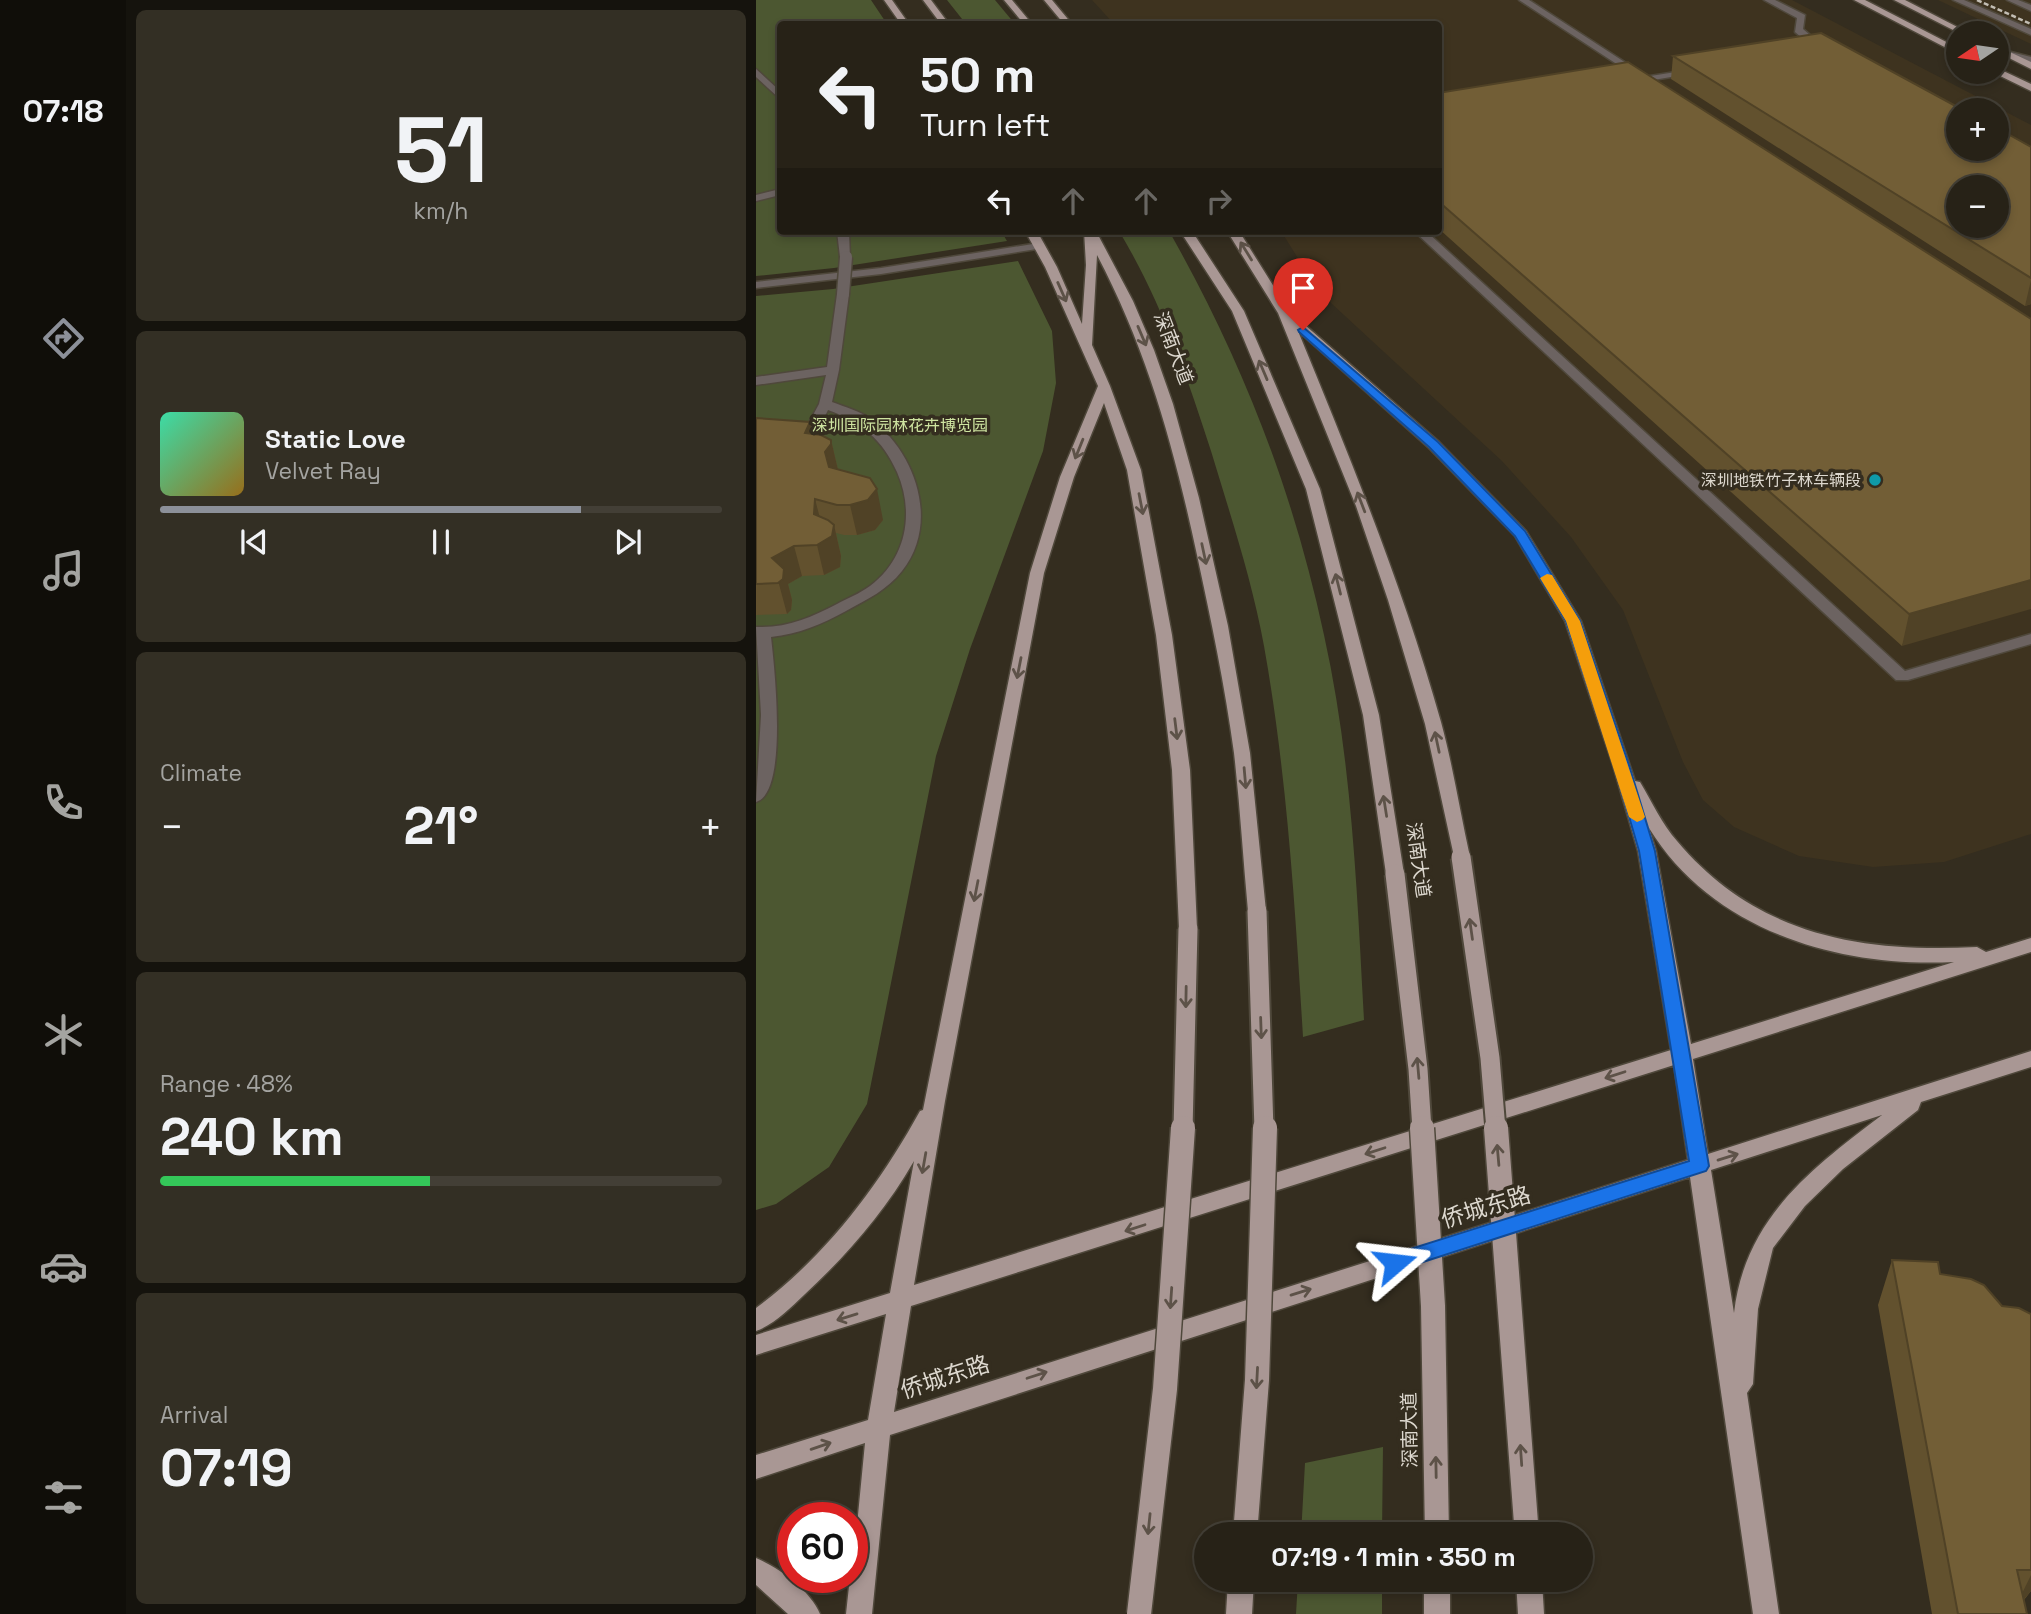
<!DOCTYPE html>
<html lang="en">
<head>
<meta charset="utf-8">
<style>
	:root { --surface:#272217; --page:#332f24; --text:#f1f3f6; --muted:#a4a4a1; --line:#433f36; --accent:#8c9099 }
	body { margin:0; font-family:"Space Grotesk","Noto Sans SC",sans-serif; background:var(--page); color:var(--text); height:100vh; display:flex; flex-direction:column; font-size:26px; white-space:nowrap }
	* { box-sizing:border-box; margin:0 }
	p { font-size:23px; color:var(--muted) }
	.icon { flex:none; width:38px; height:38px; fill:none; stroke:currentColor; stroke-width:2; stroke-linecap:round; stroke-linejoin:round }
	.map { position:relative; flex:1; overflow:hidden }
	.drawer { display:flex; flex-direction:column; gap:10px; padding:10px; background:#15130d; width:630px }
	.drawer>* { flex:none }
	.banner { position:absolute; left:21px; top:21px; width:665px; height:214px; border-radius:7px; box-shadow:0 4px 10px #0003,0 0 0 2px var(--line); background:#272217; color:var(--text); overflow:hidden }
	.needle { width:46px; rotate:257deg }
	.buttons { position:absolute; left:1190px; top:21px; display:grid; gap:14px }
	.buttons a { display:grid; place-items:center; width:63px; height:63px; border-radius:50%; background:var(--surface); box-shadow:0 4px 10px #0003,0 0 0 2px var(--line); font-size:35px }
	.speed { position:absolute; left:21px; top:1502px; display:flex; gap:14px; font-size:35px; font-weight:700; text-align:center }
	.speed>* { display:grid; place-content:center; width:91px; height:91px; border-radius:50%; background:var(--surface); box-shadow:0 4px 10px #0003,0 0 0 2px var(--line); line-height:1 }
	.speed .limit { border:10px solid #d22; background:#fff; color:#111 }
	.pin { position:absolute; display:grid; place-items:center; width:60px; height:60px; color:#fff; margin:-72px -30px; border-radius:50% 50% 50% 0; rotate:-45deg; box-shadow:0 0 7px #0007 }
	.pin .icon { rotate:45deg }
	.me { position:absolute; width:77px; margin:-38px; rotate:73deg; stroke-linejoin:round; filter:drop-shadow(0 0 5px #0008) }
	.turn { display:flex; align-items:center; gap:24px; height:147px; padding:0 28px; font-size:32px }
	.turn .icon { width:91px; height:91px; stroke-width:2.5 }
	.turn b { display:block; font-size:49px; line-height:60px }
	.lanes { display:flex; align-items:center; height:66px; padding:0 28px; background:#0003; justify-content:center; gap:35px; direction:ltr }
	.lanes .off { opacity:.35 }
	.big { font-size:52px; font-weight:800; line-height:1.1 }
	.drawer .tile { flex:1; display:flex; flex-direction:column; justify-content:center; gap:10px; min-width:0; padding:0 24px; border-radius:10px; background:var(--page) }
	.drawer .dial { align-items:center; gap:0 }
	.dial b { font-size:91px; line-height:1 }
	.song { display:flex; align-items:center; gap:21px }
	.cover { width:84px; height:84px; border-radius:10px; background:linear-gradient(135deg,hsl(160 70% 55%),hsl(40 70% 35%)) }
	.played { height:7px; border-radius:4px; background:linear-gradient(90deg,var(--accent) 75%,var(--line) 75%) }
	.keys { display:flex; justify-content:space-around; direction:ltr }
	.heat { display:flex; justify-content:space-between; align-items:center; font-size:38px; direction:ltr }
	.charge { height:10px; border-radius:5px; background:linear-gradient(90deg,#34c759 48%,var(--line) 0) }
	.trip { position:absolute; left:438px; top:1522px; width:399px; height:70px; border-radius:35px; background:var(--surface); box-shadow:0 4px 10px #0003,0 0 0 2px var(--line); font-weight:800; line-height:70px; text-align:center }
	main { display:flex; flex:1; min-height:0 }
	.tabs { display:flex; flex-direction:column; width:126px; justify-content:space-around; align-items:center; background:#100e09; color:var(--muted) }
	.tabs .icon { width:49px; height:49px }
	.tabs .on { color:var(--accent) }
	.tabs b { font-size:32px; color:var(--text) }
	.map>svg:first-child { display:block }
</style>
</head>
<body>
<main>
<nav class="tabs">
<b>07:18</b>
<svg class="icon on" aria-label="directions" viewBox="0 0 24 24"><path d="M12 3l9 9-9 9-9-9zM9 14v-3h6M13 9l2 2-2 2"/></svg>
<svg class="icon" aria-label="music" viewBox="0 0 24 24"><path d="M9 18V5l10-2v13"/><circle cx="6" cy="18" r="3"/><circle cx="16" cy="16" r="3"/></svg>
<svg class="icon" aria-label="phone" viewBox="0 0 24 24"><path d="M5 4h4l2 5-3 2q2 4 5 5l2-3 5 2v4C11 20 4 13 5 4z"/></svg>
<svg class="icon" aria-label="climate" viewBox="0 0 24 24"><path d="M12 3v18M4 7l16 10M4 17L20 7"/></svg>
<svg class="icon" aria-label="car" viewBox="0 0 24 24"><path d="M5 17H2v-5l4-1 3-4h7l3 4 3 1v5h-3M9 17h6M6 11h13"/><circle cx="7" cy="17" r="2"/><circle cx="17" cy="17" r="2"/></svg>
<svg class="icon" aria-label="filters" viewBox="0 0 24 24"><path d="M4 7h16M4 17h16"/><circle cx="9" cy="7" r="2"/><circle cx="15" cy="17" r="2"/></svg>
</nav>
<section class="drawer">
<div class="tile dial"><b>51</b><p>km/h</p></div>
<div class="tile">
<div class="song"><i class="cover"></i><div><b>Static Love</b><p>Velvet Ray</p></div></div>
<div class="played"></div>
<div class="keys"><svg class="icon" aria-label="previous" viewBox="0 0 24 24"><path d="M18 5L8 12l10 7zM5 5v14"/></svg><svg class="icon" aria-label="pause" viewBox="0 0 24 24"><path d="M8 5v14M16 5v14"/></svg><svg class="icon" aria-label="next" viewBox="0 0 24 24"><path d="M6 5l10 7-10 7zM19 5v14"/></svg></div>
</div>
<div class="tile"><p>Climate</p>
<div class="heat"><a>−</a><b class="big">21°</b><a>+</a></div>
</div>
<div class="tile"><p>Range · 48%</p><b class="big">240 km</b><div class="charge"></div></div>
<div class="tile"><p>Arrival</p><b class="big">07:19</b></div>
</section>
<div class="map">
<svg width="1275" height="1614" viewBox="0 0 1275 1614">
	<rect width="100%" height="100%" fill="#342d1f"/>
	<path fill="#3e331f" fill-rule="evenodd" d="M 336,0 L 1036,0 L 1275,125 L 1275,834 L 1188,862 L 1117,867 L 1043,856 L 978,827 L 947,800 L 927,762 L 867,610 L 815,537 L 746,461 L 575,303 L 553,276 L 525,231 L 682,231 L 682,24 L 358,24 ZM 1202,110 L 1241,110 L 1241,149 L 1202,149 ZM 1202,187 L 1241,187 L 1241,226 L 1202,226 Z
		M 1182,0 L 1275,0 L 1275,44 Z"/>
	<path fill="#4c5731" d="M 0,0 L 115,0 L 131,24 L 24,24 L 24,231 L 245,231 L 251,241 L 78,268 L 0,276 Z
		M 191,0 L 239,0 L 259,24 L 210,24 Z
		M 363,231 L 413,231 C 486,360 537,490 568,635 C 596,761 601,892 608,1020 L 547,1037 C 539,906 531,775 508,646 C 496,580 474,514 455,451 C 431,376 404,299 363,231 Z
		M 262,261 L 296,331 L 300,383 L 287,451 L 214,649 L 180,756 L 111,1104 L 73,1167 L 20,1204 L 0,1210 L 0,296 L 77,289 Z
		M 627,1447 L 626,1535 L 545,1535 L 549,1463 Z
		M 542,1580 L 626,1580 L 626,1614 L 540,1614 Z"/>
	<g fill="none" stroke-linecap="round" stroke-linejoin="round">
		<defs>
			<path id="minor" d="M 763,0 L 773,0 L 887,74 L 888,77 L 939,69 L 944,72 L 874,84 L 874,80 L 882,78 Z
				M 1008,0 L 1019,0 L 1049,15 L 1047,29 L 1070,49 L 1070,53 L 1064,53 L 1039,32 L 1041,18 Z
				M 1197,0 L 1208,0 L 1275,29 L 1275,35 Z
				M 1251,0 L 1262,0 L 1275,5 L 1275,11 Z
				M 1251,51 L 1275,57 L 1275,63 L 1248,56 L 1246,54 Z
				M 0,69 L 24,91 L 24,99 L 0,77 Z
				M 24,189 L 24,195 L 0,201 L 0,195 Z
				M 81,231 L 93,231 L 94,259 L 84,257 Z
				M 658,231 L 670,231 L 1149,671 L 1275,634 L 1275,644 L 1152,680 L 1140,680 Z
				M 283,243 L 287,244 L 287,248 L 125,274 L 0,288 L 0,282 L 125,268 Z
				M 87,290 L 93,294 L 83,370 L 76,402 C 89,407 104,411 115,419 C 160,453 184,523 146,571 C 131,590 112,599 90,611 C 66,624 43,634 15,637 C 18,664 33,793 0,802 L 5,715 L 0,627 C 31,628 54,618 81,604 C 92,598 103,594 114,586 C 150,559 159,513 141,472 C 127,440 105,422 72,410 L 54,446 L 49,447 L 42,443 L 63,404 L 70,375 L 0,385 L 0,377 L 71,367 L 81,294 Z"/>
			<path id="major" d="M 128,0 L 136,0 L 153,24 L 145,24 Z
				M 167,0 L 175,0 L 193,24 L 185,24 Z
				M 248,0 L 256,0 L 276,24 L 268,24 Z
				M 288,0 L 296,0 L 316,24 L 308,24 Z
				M 1098,0 L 1109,0 L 1202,48 L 1202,54 Z
				M 1138,0 L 1149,0 L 1213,33 L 1203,33 Z
				M 1241,46 L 1275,62 L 1275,69 L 1241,52 Z
				M 1241,68 L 1275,84 L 1275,91 L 1238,73 Z
				M 269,231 L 281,231 L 301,267 L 326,324 L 330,265 L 328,231 L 340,231 L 377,301 L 398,350 L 417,404 L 443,498 L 472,626 L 494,753 L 510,911 L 508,916 L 494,916 L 492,911 C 487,858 484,805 478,753 C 469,686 455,620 441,555 C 418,448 392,352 341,255 L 336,345 L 354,386 L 385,470 L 416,635 L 434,770 L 441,929 L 439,934 L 425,934 L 423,929 L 416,770 L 400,635 L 371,470 L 348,403 L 318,477 L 288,573 L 189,1101 L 158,1285 L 915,1050 L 882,851 L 857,765 L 809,621 L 759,536 L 673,448 L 542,331 C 595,460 647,587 685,722 C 697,766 704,812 714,857 L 705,863 L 699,861 L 669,724 L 632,600 L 600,506 L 522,313 L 471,231 L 483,231 L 533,311 L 683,442 L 770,531 L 825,621 L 879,781 L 884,782 C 896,802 906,824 921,841 C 1000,935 1104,953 1221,947 L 1230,952 L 1275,938 L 1275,952 L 937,1059 L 952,1154 L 1275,1051 L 1275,1067 L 1165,1102 L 1162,1110 L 1087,1169 L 1049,1206 L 1017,1248 L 1002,1309 L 997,1384 L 991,1393 L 1023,1614 L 997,1614 L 934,1177 L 134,1435 L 116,1614 L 90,1614 L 94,1577 L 96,1577 L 109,1443 L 0,1479 L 0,1455 L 112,1420 L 130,1314 L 0,1355 L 0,1335 L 134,1293 L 158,1161 C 128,1213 91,1255 48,1295 C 33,1309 19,1324 0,1331 L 0,1308 C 70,1256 122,1187 164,1111 L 167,1110 L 274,573 L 304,477 L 342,386 L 289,267 ZM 893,828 C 956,931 1083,968 1198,962 L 935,1044 L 900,851 ZM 918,1065 L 932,1160 L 138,1412 L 155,1306 ZM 1126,1115 C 1055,1169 989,1218 978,1313 L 955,1170 Z
				M 424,231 L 436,231 L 488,311 L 564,489 L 623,715 L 648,874 L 645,878 L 633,878 L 630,874 L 607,715 L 550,489 L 476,311 Z
				M 0,1558 C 23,1568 54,1590 64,1614 L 32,1614 L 0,1585 Z
				M 472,1580 L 498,1580 L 496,1614 L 470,1614 Z
				M 668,1580 L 694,1580 L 694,1614 L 668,1614 Z
				M 760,1580 L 786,1580 L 788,1614 L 762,1614 Z"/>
		</defs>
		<use href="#minor" stroke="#4f483b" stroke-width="3"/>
		<use href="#major" stroke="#4f483b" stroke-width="3"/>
		<use href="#minor" fill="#6c6361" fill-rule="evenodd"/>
		<use href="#major" fill="#a99794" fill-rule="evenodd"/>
		<path stroke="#c2bdb3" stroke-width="2.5" stroke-dasharray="5 2.5" stroke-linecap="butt" d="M 1221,0 L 1275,24"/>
		<defs>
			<path id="minor-bridge" d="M 87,294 L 90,257"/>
			<path id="major-bridge-far1" d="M 705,857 L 734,1058 L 740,1130
				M 639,874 L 662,1069 L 666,1130
				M 501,911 L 508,1130
				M 427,1130 L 432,929"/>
			<path id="major-bridge" d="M 666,1128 L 677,1306 L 681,1535
				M 740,1128 L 770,1523
				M 489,1535 L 501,1380 L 509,1128
				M 383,1614 L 409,1389 L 427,1128"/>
		</defs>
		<use href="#minor-bridge" stroke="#4f483b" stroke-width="15" stroke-linecap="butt"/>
		<use href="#major-bridge-far1" stroke="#4f483b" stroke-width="23" stroke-linecap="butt"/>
		<use href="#major-bridge" stroke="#4f483b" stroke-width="27" stroke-linecap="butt"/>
		<use href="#minor-bridge" stroke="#6c6361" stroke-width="12"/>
		<use href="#major-bridge-far1" stroke="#a99794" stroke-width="19"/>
		<use href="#major-bridge" stroke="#a99794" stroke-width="24"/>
	</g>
	<path fill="#62512e" d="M 917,56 L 1275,147 L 1275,304 L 1269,306 L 915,79 Z
		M 682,93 L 1275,319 L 1146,646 L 682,228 Z
		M 0,418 L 75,440 L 82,470 L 127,520 L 119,530 L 101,535 L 88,535 L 80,533 L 85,556 L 84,567 L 68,575 L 46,576 L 32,584 L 36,600 L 35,610 L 31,614 L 0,615 Z
		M 1136,1260 L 1184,1274 L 1246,1306 L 1275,1314 L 1275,1591 L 1268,1600 L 1271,1614 L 1176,1614 L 1122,1305 Z"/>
	<path fill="#504226" d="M 1275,280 L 1275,304 L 1269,306 Z
		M 54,422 L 61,452 L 49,433 Z
		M 75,440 L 82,470 L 77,482 L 69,452 Z
		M 121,489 L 127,520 L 119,530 L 101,535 L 94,505 Z
		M 59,499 L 67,530 L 78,525 L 85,556 L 84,567 L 68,575 L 61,545 L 58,514 Z
		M 38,546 L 46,576 L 32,584 L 36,600 L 35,610 L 31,614 L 16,558 Z
		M 1275,580 L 1275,609 L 1146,646 L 1153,614 Z
		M 1275,1575 L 1275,1591 L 1257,1612 Z"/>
	<path fill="#725e36" stroke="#504226" stroke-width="2" fill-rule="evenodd" d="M 1065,33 L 1207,110 L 1202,110 L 1202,149 L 1241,149 L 1241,128 L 1275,147 L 1275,278 L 917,56 ZM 1202,187 L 1241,187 L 1241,226 L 1202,226 Z
		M 872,62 L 1275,319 L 1275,580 L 1153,614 L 682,201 L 682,93 Z
		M 0,418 L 54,422 L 49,433 L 65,435 L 75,440 L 75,444 L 69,452 L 73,467 L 114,478 L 121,489 L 112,500 L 94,505 L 81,505 L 59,499 L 58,514 L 72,520 L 78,525 L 76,536 L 61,545 L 38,546 L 16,558 L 28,569 L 27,579 L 22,583 L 0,584 Z
		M 1136,1260 L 1182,1262 L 1184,1274 L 1215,1279 L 1228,1285 L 1246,1306 L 1263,1308 L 1275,1314 L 1275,1570 L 1261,1570 L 1271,1614 L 1202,1614 Z"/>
	<defs><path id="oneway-shaft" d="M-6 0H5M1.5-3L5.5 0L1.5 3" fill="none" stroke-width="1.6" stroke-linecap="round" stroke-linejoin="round" transform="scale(1.75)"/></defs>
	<g stroke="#5d5248">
		<use href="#oneway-shaft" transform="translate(490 251) rotate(-122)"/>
		<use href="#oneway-shaft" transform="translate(306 292) rotate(66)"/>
		<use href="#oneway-shaft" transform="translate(386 336) rotate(67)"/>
		<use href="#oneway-shaft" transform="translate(507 370) rotate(-113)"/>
		<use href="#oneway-shaft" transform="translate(323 449) rotate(112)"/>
		<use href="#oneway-shaft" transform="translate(605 502) rotate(-111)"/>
		<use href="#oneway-shaft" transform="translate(385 504) rotate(79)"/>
		<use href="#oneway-shaft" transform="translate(448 554) rotate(78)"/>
		<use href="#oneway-shaft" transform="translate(582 584) rotate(-104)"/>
		<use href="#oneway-shaft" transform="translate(263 668) rotate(101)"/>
		<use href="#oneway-shaft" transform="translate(420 729) rotate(83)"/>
		<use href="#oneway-shaft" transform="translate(681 742) rotate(-102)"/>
		<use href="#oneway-shaft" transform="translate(489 778) rotate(85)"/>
		<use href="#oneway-shaft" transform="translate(629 806) rotate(-99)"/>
		<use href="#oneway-shaft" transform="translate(220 891) rotate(101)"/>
		<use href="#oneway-shaft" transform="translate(715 929) rotate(-98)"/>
		<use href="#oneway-shaft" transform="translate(430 997) rotate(91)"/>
		<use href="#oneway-shaft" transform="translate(505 1028) rotate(88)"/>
		<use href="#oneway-shaft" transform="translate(662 1068) rotate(-95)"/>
		<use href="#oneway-shaft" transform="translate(859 1075) rotate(162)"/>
		<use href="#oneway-shaft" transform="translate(619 1151) rotate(162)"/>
		<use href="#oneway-shaft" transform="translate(742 1155) rotate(-95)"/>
		<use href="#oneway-shaft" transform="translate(972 1157) rotate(-17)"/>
		<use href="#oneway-shaft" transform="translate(168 1163) rotate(100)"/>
		<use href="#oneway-shaft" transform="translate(379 1228) rotate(162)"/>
		<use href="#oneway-shaft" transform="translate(545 1292) rotate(-17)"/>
		<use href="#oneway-shaft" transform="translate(415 1298) rotate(94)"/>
		<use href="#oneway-shaft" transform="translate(91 1317) rotate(163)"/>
		<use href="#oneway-shaft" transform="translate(281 1375) rotate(-18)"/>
		<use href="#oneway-shaft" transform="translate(501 1378) rotate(93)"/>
		<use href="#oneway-shaft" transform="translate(65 1446) rotate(-19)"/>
		<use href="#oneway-shaft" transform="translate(765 1455) rotate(-94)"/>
		<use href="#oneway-shaft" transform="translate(680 1467) rotate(-91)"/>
		<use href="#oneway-shaft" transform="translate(393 1524) rotate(96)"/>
	</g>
	<path fill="#1a73e8" stroke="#114b97" stroke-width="2" d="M 547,327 L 682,442 L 769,531 L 824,621 L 873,765 L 899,851 L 953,1166 L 950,1171 L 639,1271 L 632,1269 L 629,1263 L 632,1256 L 933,1161 L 883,851 L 858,765 L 810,621 L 759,536 L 673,447 L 543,332 L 542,330 Z"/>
	<path fill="#f59e0b" d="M 791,574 L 796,575 L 824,621 L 889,817 L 886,820 L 881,822 L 873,817 L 810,621 L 784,578 Z"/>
	<circle fill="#0f9aa8" stroke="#342d1f" stroke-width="2.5" cx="1119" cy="480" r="7"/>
	<g text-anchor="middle" stroke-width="7" stroke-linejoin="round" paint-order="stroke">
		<g font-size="16" fill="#cee4a0" stroke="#342d1f">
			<text x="144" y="431">深圳国际园林花卉博览园</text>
		</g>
		<g font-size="16" fill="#ddd8cf" stroke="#342d1f" text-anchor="end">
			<text x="1105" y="486">深圳地铁竹子林车辆段</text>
		</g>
		<g font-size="19" fill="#ddd8cf" stroke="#342d1f">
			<text transform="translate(418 348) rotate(69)" y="7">深南大道</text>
			<text transform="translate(663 860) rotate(82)" y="7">深南大道</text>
			<text transform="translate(653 1430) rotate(-91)" y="7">深南大道</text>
		</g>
		<g font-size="23" fill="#ddd8cf" stroke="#342d1f">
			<text transform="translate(730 1207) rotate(-17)" y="8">侨城东路</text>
			<text transform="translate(189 1377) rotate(-18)" y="8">侨城东路</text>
		</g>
	</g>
</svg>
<div class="buttons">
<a><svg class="needle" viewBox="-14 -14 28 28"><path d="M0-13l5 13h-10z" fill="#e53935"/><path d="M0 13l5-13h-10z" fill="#a4a4a1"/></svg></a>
<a>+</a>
<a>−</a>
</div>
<div class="speed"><div class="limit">60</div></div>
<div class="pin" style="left:547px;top:330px;background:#d93025"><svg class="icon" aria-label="arrive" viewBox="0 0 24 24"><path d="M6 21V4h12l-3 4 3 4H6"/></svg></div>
<svg class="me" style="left:639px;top:1263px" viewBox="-20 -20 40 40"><path d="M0-17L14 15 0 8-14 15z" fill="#1a73e8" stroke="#fff" stroke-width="4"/></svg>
<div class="trip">07:19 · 1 min · 350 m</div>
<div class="banner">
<div class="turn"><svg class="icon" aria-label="left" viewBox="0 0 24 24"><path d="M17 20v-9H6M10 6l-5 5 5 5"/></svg><div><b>50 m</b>Turn left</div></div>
<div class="lanes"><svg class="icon" aria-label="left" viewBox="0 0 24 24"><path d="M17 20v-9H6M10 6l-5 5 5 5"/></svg><svg class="icon off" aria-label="ahead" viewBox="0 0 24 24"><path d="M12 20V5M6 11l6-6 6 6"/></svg><svg class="icon off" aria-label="ahead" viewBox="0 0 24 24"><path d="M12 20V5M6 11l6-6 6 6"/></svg><svg class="icon off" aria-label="right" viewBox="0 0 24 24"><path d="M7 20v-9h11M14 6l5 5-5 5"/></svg></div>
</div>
</div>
</main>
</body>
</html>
